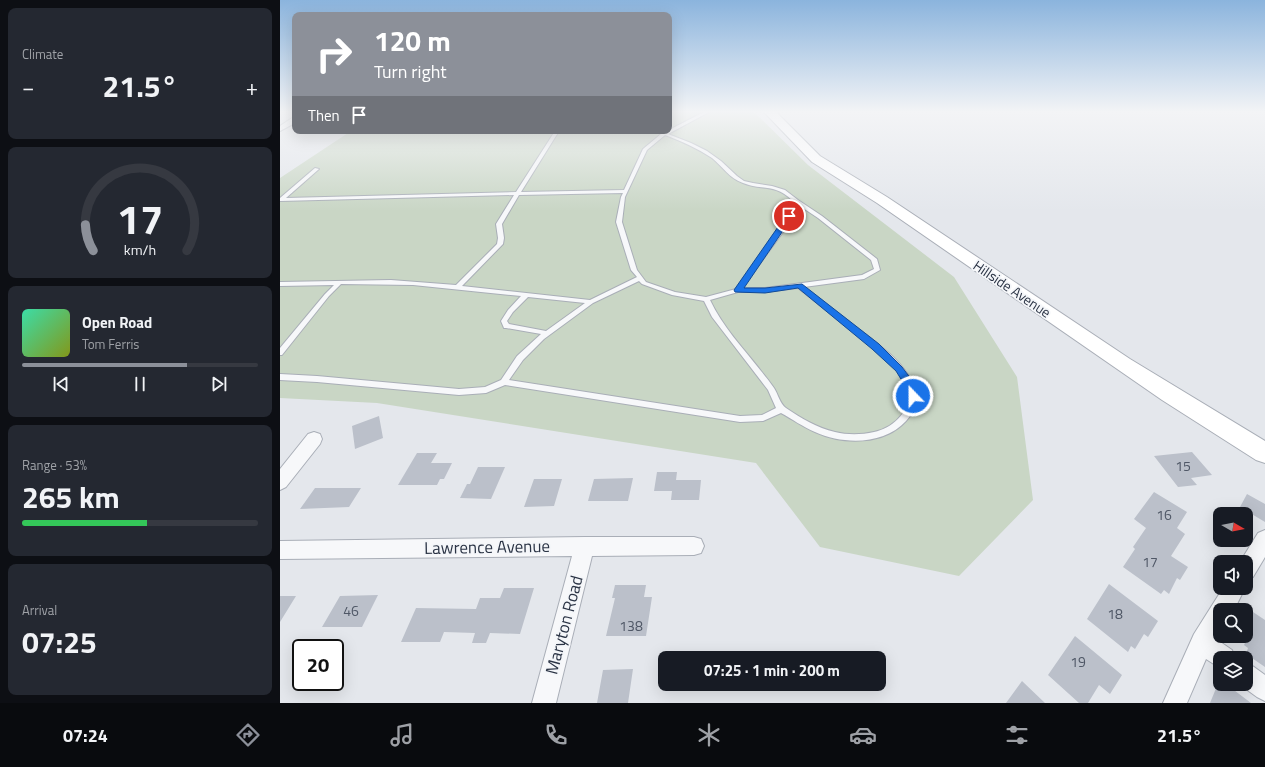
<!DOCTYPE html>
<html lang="en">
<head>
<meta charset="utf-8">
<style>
	:root { --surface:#171b24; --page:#242831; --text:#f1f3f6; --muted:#9ea1a6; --line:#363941; --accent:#8c9099 }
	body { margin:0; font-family:"Titillium Web",sans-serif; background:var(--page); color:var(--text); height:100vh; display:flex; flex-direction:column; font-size:15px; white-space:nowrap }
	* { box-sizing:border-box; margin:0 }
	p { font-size:13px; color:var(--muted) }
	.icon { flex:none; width:22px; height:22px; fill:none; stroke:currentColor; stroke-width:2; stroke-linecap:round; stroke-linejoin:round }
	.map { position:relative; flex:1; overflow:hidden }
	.details { display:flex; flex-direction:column; gap:8px; padding:8px; background:#0d0f14; width:280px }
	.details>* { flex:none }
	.hud { position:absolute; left:12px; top:12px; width:380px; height:122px; border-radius:8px; box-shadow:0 4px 16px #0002; background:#8c9099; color:#fff; overflow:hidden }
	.needle { width:26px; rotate:99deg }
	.controls { position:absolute; left:933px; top:507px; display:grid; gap:8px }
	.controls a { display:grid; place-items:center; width:40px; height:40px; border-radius:8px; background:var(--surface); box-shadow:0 4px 16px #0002; font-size:20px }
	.speed { position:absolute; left:12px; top:639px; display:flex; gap:8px; font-size:20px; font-weight:700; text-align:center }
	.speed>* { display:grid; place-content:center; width:52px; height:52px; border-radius:50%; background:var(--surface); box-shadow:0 4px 16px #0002; line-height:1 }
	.speed .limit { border:2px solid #111; border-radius:6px; background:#fff; color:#111 }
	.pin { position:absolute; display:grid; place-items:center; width:34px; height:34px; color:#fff; margin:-17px; border:2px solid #fff; border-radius:50%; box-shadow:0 1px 4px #0007 }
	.me { position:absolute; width:44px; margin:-22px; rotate:338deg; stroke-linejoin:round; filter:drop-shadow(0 0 3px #0008) }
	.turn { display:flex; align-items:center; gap:14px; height:84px; padding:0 16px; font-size:18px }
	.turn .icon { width:52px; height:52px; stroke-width:2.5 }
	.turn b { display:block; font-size:28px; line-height:34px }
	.then { display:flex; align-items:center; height:38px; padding:0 16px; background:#0003; gap:8px; font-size:15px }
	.big { font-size:30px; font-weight:700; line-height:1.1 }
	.details .tile { flex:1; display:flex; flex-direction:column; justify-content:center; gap:6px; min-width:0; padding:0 14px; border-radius:8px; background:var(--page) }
	.details .dial { align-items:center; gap:0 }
	.dial svg { height:104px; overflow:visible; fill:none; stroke:var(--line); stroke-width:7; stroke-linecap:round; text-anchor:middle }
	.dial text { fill:var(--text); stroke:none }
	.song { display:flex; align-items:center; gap:12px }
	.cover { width:48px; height:48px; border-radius:6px; background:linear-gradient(135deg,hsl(160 70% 55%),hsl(70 70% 35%)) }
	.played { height:4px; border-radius:2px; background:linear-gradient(90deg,var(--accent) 70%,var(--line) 70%) }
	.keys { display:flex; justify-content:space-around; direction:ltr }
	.heat { display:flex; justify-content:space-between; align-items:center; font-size:22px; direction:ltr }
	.charge { height:6px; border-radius:3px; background:linear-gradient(90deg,#34c759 53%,var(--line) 0) }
	.trip { position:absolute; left:378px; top:651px; width:228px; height:40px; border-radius:8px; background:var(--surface); box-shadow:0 4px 16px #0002; font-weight:700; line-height:40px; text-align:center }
	.dock { display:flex; height:64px; justify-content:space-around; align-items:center; background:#090b0e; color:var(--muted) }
	.dock .icon { width:28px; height:28px }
	.dock .active { color:var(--accent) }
	.dock b { font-size:18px; color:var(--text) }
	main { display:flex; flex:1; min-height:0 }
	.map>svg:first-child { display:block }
</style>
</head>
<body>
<main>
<section class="details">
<div class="tile"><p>Climate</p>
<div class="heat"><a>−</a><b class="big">21.5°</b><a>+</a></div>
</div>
<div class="tile dial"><svg viewBox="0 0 100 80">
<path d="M14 69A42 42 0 1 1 86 69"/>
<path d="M14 69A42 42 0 0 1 8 49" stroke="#8c9099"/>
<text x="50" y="56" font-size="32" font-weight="700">17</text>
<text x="50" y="72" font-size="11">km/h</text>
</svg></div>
<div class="tile">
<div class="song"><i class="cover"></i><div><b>Open Road</b><p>Tom Ferris</p></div></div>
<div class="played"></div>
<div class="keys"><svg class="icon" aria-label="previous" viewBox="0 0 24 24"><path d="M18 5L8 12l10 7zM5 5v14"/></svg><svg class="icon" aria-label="pause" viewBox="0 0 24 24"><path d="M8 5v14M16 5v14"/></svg><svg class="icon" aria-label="next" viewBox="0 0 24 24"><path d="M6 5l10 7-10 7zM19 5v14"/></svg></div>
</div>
<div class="tile"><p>Range · 53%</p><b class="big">265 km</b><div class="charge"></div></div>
<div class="tile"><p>Arrival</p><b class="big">07:25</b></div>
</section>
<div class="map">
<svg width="985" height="703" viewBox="0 0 985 703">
	<rect width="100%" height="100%" fill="#e4e7ec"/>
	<path fill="#c9d6c5" d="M 389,112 L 474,112 L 528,165 L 674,277 L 737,377 L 753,500 L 679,576 L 540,547 L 476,463 L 97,403 L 0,398 L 0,178 L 71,131 L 389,131 Z"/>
	<path fill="#bbc0ca" d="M 99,416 L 103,438 L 75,449 L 72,426 Z
		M 912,452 L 932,475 L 911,478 L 917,485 L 898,487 L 874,456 Z
		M 137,453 L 157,453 L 151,463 L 172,463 L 164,479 L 160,479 L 157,485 L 118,485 Z
		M 198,467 L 225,467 L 211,499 L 180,498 L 187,484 L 190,484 Z
		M 377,472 L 397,472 L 396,480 L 421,480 L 419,500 L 391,500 L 392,491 L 374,491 Z
		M 353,478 L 348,501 L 308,501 L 314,479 Z
		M 254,479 L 282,479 L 274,506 L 244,507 Z
		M 35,488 L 81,488 L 69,507 L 20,509 Z
		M 874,492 L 907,512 L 897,528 L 905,534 L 891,556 L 908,567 L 900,580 L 897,578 L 889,594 L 884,590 L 881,594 L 843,567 L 855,549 L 853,547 L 866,528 L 854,519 Z
		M 967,494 L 985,504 L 985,522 L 960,507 Z
		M 829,584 L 878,621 L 868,637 L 864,634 L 855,649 L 851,646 L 848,652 L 807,619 Z
		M 335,585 L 366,585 L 364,597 L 372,597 L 366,636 L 326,636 L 335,598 L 332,598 Z
		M 224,588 L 254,588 L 240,634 L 210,633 L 206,643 L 192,643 L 195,633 L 164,632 L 160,642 L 121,642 L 136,608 L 196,609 L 200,598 L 220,598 Z
		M 98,595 L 82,627 L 42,627 L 60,596 Z
		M 0,596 L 16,596 L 0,622 Z
		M 973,612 L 985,620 L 985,667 L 966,654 L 968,648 L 964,645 L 972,628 L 967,625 Z
		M 795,636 L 842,675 L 830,694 L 819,685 L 808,703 L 799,703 L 768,675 Z
		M 353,669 L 348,703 L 317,703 L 323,670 Z
		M 742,681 L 765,703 L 726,703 Z
		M 946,684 L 971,703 L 930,703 L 937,686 L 943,691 Z"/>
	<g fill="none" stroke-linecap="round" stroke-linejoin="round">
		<defs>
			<path id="lane" d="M 424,112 L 429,112 L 388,134 L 411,143 L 427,151 L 441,161 L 457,176 L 464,181 L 473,183 L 492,186 L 505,190 L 518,200 L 542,216 L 597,259 L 600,270 L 584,279 L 524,287 C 543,301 561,316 580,330 C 599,345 623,361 633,384 C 639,397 636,410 626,421 C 604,445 564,445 535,432 C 523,427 512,419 501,413 L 483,421 L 460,422 L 225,385 L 206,393 L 179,395 L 37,382 L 0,380 L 0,374 L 37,376 L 179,389 L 205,387 L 221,380 L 237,356 L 261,334 L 226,328 L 224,328 L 221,321 L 228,310 L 241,296 L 133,285 L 61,284 L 49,296 L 2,355 L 0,355 L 0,348 L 45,294 L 54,285 L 0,286 L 0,282 L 111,280 L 176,285 L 217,244 L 218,238 L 216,224 L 234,195 L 0,201 L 0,198 L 35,168 L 39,169 L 6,198 L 236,192 L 275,131 L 279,131 L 241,192 L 344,190 L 363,149 L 381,134 L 374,131 L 384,132 L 389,131 L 389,130 ZM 385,135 C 401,141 417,148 432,158 C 442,166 450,179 463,183 C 484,191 494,183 513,201 L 500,228 L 456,289 L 426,297 L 395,292 L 366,282 L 357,270 L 342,222 L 345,197 L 367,150 ZM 343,193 L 341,197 L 336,222 L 351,270 L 357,277 L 310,300 L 182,286 L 223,244 L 224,238 L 222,224 L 239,195 ZM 517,204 L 538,218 L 591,260 L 594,269 L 582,275 L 485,288 L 462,288 L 506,228 ZM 359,281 L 362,284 L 392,295 L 424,301 L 432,317 L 488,390 L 496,408 L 482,415 L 460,416 L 229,380 L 243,360 L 264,339 L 313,303 ZM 518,288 C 537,303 556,318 575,333 C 592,347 616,362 626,384 C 635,407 616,427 594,432 C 581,435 567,435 555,432 C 537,428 521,418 506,408 C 500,404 498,394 494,388 C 490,382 485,376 481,371 C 463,348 442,326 430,300 L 458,292 L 485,292 ZM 248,297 L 305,303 L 266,331 L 229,324 L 227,321 L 233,312 Z"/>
			<path id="street" d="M 12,118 L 15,118 L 15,123 L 0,131 L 0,126 Z
				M 34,432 L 40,434 L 42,439 L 40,444 L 6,487 L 0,490 L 0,469 L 28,434 Z
				M 985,530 L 985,557 L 973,577 L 966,580 L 966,562 L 960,562 L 978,533 Z
				M 305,537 L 414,537 L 421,539 L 424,546 L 421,553 L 414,555 L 312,556 L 276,703 L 252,703 L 292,556 L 0,559 L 0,541 Z
				M 943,588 L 965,588 L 954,610 L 940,610 L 940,633 L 936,639 L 952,650 L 955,658 L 940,658 L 940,668 L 926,659 L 907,703 L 883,703 L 914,634 Z
				M 966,663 L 974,667 L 985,675 L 985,701 L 977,697 L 959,684 L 966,684 Z"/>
			<path id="secondary" d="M 484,112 L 496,112 L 540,156 L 607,197 L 850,359 L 985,441 L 985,463 L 976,460 L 882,400 L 597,203 L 532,162 Z"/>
		</defs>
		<use href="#lane" stroke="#a9aeb7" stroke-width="2"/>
		<use href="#street" stroke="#a9aeb7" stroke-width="2"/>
		<use href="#secondary" stroke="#a9aeb7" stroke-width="2"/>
		<use href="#lane" fill="#f7f8fa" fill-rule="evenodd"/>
		<use href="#street" fill="#f7f8fa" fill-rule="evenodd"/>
		<use href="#secondary" fill="#fff" fill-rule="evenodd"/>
	</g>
	<linearGradient id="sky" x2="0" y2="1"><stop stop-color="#8bb4dd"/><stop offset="0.53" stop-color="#f3f4f6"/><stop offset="1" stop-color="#f3f4f6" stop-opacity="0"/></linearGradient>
	<rect width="985" height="211" fill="url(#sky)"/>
	<path fill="#1a73e8" stroke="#114b97" d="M 507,214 L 513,216 L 464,288 L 485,288 L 522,284 L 599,344 L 622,367 L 634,383 L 638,396 L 636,399 L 629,399 L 624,384 L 616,371 L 592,349 L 518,288 L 485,293 L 455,292 L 454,290 Z"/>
	<g text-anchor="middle" stroke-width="3.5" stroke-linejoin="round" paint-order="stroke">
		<g font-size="14" fill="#2b3445" stroke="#f4f6f9">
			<text transform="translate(732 289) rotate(34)" y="5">Hillside Avenue</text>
		</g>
		<g font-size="14" fill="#4f5766">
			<text x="903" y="471">15</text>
			<text x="884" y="520">16</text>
			<text x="870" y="567">17</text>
			<text x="71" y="616">46</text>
			<text x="835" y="619">18</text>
			<text x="351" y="631">138</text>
			<text x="798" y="667">19</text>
		</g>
		<g font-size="17" fill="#2b3445" stroke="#f4f6f9">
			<text transform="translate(207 547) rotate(-1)" y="6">Lawrence Avenue</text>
			<text transform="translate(284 625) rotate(-75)" y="6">Maryton Road</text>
		</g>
	</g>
</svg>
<div class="controls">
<a><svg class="needle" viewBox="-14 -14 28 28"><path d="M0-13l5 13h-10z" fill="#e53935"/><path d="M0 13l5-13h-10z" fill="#9ea1a6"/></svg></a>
<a><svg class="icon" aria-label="sound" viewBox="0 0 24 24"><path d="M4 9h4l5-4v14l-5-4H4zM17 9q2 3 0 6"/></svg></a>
<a><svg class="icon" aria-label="search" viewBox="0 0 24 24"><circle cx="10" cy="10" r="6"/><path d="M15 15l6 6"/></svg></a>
<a><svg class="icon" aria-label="layers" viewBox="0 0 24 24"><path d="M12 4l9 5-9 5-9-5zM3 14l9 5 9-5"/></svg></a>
</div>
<div class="speed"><div class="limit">20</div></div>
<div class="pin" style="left:509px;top:216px;background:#d93025"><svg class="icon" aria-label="arrive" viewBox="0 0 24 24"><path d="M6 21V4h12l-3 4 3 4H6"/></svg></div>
<svg class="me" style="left:633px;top:396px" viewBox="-20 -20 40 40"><circle r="17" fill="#1a73e8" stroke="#fff" stroke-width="3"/><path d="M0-11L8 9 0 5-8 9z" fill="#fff"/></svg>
<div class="trip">07:25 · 1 min · 200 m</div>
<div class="hud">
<div class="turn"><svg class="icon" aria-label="right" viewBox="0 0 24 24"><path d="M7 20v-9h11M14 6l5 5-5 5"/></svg><div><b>120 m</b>Turn right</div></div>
<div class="then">Then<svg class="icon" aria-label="arrive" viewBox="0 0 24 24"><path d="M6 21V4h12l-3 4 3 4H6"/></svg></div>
</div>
</div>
</main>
<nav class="dock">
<b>07:24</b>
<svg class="icon active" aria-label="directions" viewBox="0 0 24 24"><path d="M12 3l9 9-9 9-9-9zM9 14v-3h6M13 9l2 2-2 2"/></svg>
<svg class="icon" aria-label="music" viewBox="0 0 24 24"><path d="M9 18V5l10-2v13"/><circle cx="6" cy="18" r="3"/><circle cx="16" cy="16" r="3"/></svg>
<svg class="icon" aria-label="phone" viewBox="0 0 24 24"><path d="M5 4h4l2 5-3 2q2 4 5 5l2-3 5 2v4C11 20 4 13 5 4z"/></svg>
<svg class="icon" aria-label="climate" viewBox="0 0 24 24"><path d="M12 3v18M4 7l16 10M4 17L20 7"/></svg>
<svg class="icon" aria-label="car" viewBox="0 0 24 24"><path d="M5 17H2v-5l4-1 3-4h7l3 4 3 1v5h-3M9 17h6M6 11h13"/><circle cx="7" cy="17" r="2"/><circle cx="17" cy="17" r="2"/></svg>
<svg class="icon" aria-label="filters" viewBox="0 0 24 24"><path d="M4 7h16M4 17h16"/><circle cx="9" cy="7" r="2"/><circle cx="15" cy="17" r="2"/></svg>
<b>21.5°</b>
</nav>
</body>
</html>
